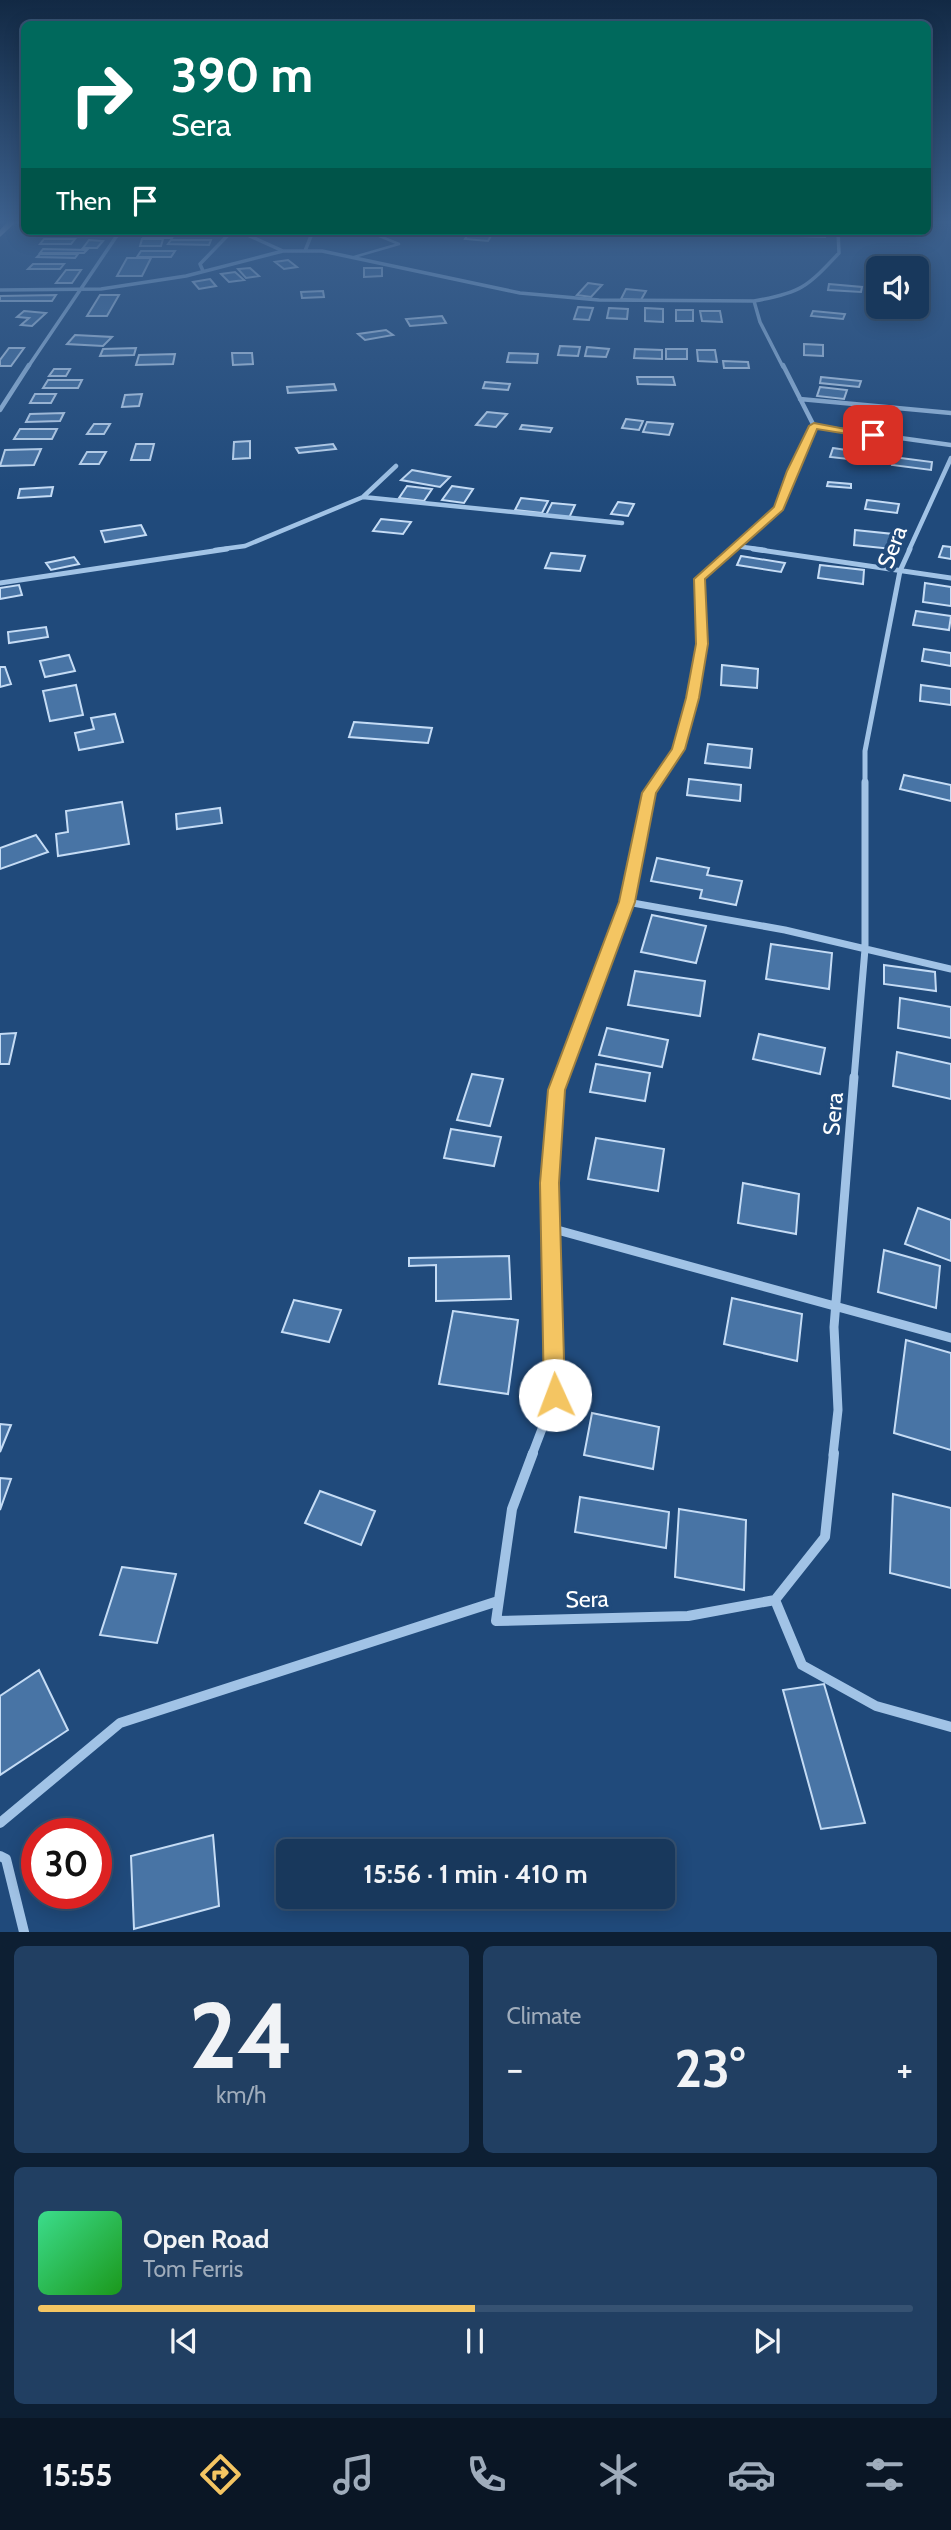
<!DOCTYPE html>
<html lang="en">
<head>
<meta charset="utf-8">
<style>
	:root { --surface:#18385c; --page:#213f62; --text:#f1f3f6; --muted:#9facbb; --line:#365272; --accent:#f4c562 }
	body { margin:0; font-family:Cabin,sans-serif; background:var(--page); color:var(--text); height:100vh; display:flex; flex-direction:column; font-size:26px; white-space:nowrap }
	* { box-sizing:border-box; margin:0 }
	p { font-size:23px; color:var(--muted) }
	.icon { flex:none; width:38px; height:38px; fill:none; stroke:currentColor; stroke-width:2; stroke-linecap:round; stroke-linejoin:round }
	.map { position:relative; height:1932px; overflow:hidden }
	.side { display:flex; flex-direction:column; gap:14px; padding:14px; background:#0d1f33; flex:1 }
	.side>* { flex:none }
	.hud { position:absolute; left:21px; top:21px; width:910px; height:214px; border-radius:10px; box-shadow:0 4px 18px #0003,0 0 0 2px var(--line); background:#00695c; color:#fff; overflow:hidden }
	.tools { position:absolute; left:866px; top:256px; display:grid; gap:14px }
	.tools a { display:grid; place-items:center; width:63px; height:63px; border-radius:10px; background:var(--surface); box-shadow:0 4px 18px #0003,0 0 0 2px var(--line); font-size:35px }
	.speed { position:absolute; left:21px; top:1818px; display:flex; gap:14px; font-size:35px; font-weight:700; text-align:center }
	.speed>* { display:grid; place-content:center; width:91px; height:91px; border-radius:50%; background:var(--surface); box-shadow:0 4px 18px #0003,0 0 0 2px var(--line); line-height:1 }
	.speed .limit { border:10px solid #d22; background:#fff; color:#111 }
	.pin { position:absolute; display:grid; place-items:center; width:60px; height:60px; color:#fff; margin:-30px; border-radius:14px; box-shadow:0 4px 10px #0006 }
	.me { position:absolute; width:77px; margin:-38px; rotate:358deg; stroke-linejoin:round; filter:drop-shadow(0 0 5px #0008) }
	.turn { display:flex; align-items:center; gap:24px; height:147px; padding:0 35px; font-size:32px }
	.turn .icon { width:91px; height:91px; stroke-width:2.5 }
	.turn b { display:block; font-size:49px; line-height:60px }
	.then { display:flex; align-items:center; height:66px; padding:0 35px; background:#0003; gap:14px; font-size:26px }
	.big { font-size:52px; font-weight:700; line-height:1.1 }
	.side .tile { flex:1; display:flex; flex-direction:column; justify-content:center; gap:10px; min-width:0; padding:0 24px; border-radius:10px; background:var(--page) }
	.side .dial { align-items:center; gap:0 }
	.dial b { font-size:91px; line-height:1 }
	.song { display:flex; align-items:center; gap:21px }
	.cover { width:84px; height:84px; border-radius:10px; background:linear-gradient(135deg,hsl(150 70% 55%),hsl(120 70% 35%)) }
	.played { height:7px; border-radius:4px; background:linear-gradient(90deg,var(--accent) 50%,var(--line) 50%) }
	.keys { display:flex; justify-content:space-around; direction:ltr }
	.heat { display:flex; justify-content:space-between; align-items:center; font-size:38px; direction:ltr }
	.side .tiles { flex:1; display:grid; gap:14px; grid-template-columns:1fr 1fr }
	.tile:last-child { grid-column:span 2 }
	.trip { position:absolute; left:276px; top:1839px; width:399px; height:70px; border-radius:10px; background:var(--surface); box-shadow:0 4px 18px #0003,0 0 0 2px var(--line); font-weight:700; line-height:70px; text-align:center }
	.tab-bar { display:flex; height:112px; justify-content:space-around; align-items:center; background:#0a1625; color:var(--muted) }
	.tab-bar .icon { width:49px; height:49px }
	.tab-bar .on { color:var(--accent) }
	.tab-bar b { font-size:32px; color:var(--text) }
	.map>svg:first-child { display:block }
</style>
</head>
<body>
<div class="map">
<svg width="951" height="1932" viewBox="0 0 951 1932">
	<rect width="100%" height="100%" fill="#204a7b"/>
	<path fill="#4874a5" stroke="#c5dcf5" stroke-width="2" d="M 147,231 L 176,231 L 172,238 L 143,238 Z
		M 470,231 L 494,231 L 488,241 L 465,239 Z
		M 799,232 L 825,233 L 825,237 L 799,236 Z
		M 44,239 L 75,239 L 71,244 L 40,244 Z
		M 142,239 L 163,239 L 161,246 L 140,246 Z
		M 89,240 L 103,241 L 97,248 L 83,248 Z
		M 171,240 L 211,240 L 209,245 L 168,244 Z
		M 43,249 L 87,250 L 84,253 L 40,253 Z
		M 141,251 L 175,251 L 171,257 L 137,257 Z
		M 40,254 L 78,254 L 75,258 L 37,257 Z
		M 127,258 L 151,258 L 142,276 L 117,276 Z
		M 288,260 L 297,267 L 284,269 L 275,262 Z
		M 33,264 L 64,264 L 60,269 L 28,269 Z
		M 250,268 L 259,276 L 246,278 L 238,269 Z
		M 364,268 L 382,268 L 382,276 L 364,277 Z
		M 66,270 L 81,270 L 72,283 L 56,283 Z
		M 235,272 L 244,280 L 229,282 L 221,274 Z
		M 210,279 L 216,286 L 199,289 L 193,282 Z
		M 588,283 L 602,285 L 591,297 L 577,295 Z
		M 829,284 L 862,287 L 861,292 L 828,290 Z
		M 626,289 L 646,291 L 641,300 L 621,299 Z
		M 323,291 L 324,297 L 302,298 L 301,292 Z
		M 56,295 L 52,301 L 0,301 L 0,296 Z
		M 100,295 L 119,295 L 107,316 L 87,316 Z
		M 578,307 L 593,308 L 589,320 L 574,319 Z
		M 609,308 L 628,309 L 627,319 L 607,318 Z
		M 645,308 L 663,309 L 663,322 L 645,321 Z
		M 676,310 L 693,310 L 693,321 L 676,321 Z
		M 24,311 L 46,313 L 32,326 L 21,325 L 29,318 L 17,317 Z
		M 700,311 L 720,311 L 722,322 L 702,321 Z
		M 813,311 L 845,314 L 843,319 L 811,316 Z
		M 442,316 L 446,323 L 410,326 L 406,319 Z
		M 386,330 L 393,335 L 365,340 L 358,334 Z
		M 75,335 L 112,337 L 103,346 L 67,344 Z
		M 804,344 L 823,345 L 823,356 L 804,355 Z
		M 560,346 L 580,347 L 578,356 L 558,355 Z
		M 587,347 L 609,349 L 606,357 L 585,356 Z
		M 9,348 L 24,348 L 11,366 L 0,366 L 0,360 Z
		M 136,348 L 134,355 L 100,356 L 103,349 Z
		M 635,349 L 662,350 L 662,359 L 634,358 Z
		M 666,349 L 687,349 L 687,359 L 666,359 Z
		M 697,350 L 715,350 L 717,362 L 698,361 Z
		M 232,353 L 252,353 L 253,364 L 233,365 Z
		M 509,353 L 538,354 L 537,363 L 507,362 Z
		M 175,354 L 173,364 L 136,365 L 139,355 Z
		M 723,361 L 748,362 L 749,368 L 724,368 Z
		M 54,369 L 70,369 L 66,376 L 49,376 Z
		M 637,377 L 673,377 L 675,385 L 638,384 Z
		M 821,377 L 861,381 L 859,387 L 820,383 Z
		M 48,380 L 82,380 L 78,388 L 43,388 Z
		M 485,382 L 510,384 L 508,390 L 483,388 Z
		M 334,384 L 336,390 L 288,393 L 287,387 Z
		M 820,387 L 847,390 L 844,399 L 817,396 Z
		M 35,394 L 56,394 L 51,403 L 30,403 Z
		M 142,394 L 139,406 L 122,407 L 125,395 Z
		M 487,412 L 507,414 L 496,427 L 476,425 Z
		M 64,413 L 60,421 L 26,422 L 30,414 Z
		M 626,419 L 643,421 L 639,430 L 622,428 Z
		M 647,422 L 673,424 L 669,435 L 643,432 Z
		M 94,424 L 110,424 L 104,434 L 87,434 Z
		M 522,425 L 552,428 L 550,432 L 520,429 Z
		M 20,429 L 57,429 L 52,439 L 14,439 Z
		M 250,441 L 250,458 L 233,459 L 234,442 Z
		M 136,444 L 154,444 L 150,460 L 131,460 Z
		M 333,444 L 336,449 L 299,453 L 296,448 Z
		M 833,448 L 860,452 L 857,460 L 830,457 Z
		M 41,449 L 34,465 L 0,466 L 5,450 Z
		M 87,452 L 106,452 L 99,464 L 80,464 Z
		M 893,457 L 932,462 L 931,470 L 892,465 Z
		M 412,470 L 450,477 L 440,487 L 401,480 Z
		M 828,482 L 851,484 L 851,488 L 827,486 Z
		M 407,486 L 432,489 L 424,501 L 399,498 Z
		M 452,486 L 473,489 L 464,503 L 442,500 Z
		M 53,487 L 51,496 L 18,498 L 20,489 Z
		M 521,498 L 548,501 L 542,513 L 515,510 Z
		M 867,500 L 899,504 L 897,513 L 865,509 Z
		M 618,502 L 634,504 L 628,516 L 611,514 Z
		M 552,503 L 575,505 L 569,518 L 546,515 Z
		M 381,519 L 411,522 L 403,534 L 373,531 Z
		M 141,525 L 146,535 L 105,542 L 101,531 Z
		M 855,530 L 893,534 L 892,549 L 854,545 Z
		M 943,546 L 951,547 L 951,559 L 939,557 Z
		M 551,553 L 585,556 L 580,571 L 545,568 Z
		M 741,556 L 785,563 L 781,572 L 737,565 Z
		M 74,557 L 79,564 L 51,570 L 46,563 Z
		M 820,565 L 864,570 L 863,584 L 818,578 Z
		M 925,583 L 951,587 L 951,606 L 923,602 Z
		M 19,585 L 22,595 L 0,599 L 0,588 Z
		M 916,611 L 951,616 L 949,630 L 913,625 Z
		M 46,627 L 48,637 L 9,643 L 8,632 Z
		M 924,649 L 951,653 L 951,666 L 922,661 Z
		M 69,655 L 75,671 L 45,677 L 40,661 Z
		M 722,665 L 758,669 L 757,688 L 721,685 Z
		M 0,667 L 5,667 L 11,684 L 0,687 Z
		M 76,685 L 83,715 L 50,721 L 43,691 Z
		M 921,685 L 951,689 L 951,705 L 920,701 Z
		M 115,714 L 123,742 L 79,750 L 75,733 L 94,729 L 91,718 Z
		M 354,722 L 432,728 L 428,743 L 349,737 Z
		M 708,744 L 752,749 L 750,768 L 705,763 Z
		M 904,775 L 951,785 L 951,801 L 900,789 Z
		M 689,779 L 741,785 L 740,801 L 687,795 Z
		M 122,802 L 129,844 L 58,856 L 56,834 L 68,832 L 66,811 Z
		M 220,808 L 222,823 L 177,829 L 176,814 Z
		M 36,835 L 48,852 L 0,869 L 0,848 Z
		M 657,858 L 709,868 L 707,875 L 742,881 L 736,905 L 700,898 L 702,890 L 651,881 Z
		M 652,915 L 706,926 L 696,963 L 641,952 Z
		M 771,944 L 832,953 L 829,989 L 766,979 Z
		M 884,965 L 935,972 L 936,991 L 884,984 Z
		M 635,971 L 705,981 L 700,1016 L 628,1005 Z
		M 900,998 L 951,1007 L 951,1038 L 898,1028 Z
		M 607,1028 L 668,1040 L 662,1067 L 599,1055 Z
		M 16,1033 L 9,1064 L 0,1064 L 0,1034 Z
		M 759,1034 L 825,1048 L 820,1074 L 753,1059 Z
		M 897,1052 L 951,1064 L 951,1099 L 893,1086 Z
		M 596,1064 L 650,1073 L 645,1101 L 590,1092 Z
		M 472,1074 L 503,1079 L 490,1126 L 457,1120 Z
		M 451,1129 L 501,1137 L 494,1166 L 444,1158 Z
		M 596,1138 L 664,1149 L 658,1191 L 588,1179 Z
		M 743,1183 L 799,1194 L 796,1234 L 738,1223 Z
		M 918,1208 L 951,1220 L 951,1261 L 905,1244 Z
		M 884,1250 L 940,1266 L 936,1308 L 878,1292 Z
		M 509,1256 L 511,1299 L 436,1301 L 436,1265 L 409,1266 L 409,1258 Z
		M 732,1298 L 802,1314 L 797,1361 L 724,1344 Z
		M 294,1300 L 341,1310 L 329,1342 L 282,1332 Z
		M 453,1311 L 518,1320 L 508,1394 L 439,1384 Z
		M 906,1340 L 951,1353 L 951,1450 L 894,1433 Z
		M 592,1413 L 659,1427 L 653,1469 L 584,1455 Z
		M 0,1424 L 11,1425 L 0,1452 Z
		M 0,1478 L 11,1479 L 0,1510 Z
		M 320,1491 L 375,1511 L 361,1545 L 305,1523 Z
		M 893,1494 L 951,1508 L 951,1588 L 890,1573 Z
		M 580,1497 L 669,1512 L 666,1548 L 575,1532 Z
		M 679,1509 L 746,1520 L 744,1590 L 675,1577 Z
		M 122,1567 L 176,1574 L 157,1643 L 100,1635 Z
		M 39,1670 L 68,1730 L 0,1775 L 0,1696 Z
		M 824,1684 L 865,1823 L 821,1829 L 783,1690 Z
		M 213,1835 L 219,1906 L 134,1929 L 131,1856 Z"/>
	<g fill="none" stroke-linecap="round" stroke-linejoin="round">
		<path stroke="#a1c3e6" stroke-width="2.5" d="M 354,257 L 399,244 L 372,233 L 376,231"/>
		<path stroke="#a1c3e6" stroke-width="3.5" d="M 239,231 L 283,251
			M 305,251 L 313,231
			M 203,271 L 200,264 L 232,231
			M 0,290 L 101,289 L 186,276 L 283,251 L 322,251 L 520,293 L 599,300 L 754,301 C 801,293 807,287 839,253 L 838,231
			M 754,301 L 760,322 L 783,367
			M 28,367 L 120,231"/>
		<path stroke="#a1c3e6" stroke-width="4.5" d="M 783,365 L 814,426 L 951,445
			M 800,399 L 951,413
			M 0,410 L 29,365
			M 363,497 L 622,523
			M 735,546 L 765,550
			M 215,550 L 245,546 L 363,497 L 396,466
			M 731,550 L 779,508 L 792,471 L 814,426
			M 909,550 L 951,458"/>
		<path stroke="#a1c3e6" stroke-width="5" d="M 753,549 L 951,578
			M 0,583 L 227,549
			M 655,783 L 678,749 L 692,698 L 702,644 L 700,578 L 733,549
			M 865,783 L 865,751 L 900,571 L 910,549"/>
		<path stroke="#a1c3e6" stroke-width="7" d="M 627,902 L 785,930 L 951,969
			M 561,1079 L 627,902 L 649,793 L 657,782
			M 854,1079 L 865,949 L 865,782"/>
		<path stroke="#a1c3e6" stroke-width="9" d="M 550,1228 L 951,1338
			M 532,1455 L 555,1395 L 549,1183 L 557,1090 L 562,1077
			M 833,1455 L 838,1410 L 834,1327 L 854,1077"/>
		<path stroke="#a1c3e6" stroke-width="10" d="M 533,1453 L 512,1509 L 496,1621 L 688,1616 L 775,1600 L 825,1537 L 834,1453
			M 775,1600 L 802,1665 L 876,1706 L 951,1727
			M 0,1823 L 120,1723 L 498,1601
			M 0,1856 L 6,1859 L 24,1932"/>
		<path fill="#f1f6fe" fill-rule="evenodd" d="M 7,222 L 16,222 L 0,237 L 0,230 Z"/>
	</g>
	<linearGradient id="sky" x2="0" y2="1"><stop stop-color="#122944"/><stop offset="0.45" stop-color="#3c608d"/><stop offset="1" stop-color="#3c608d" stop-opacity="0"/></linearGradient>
	<rect width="951" height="493" fill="url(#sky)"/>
	<path fill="#f4c562" stroke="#9f8040" stroke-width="2" d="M 814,423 L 877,435 L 873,438 L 817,429 L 783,510 L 705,579 L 708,644 L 699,698 L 685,749 L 656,793 L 635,902 L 565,1090 L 559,1183 L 565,1395 L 562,1402 L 555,1405 L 547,1402 L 544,1395 L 540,1183 L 548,1090 L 619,902 L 642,793 L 672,749 L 686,698 L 696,644 L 694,579 L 774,507 L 787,471 L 809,426 Z"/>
	<g text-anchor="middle" stroke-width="7" stroke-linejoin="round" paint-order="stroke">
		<g font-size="23" fill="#fff" stroke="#204a7b">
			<text transform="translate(892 547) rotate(-69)" y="8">Sera</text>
			<text transform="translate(833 1114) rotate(-85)" y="8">Sera</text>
			<text transform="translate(587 1599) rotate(-1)" y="8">Sera</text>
		</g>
	</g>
</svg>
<div class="tools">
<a><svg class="icon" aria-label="sound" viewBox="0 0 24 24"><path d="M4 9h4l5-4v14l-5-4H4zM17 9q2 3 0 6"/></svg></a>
</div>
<div class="speed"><div class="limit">30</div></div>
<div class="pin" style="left:873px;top:435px;background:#d93025"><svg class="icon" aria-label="arrive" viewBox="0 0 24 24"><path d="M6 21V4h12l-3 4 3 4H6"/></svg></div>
<svg class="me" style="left:555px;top:1395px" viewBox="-20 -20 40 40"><circle r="19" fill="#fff"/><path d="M0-13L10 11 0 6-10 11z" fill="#f4c562"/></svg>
<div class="trip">15:56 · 1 min · 410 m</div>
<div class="hud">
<div class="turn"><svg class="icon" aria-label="right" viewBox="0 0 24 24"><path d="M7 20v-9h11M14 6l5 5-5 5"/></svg><div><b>390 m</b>Sera</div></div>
<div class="then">Then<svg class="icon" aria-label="arrive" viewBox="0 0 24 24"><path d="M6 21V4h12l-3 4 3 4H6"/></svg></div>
</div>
</div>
<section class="side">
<div class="tiles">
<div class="tile dial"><b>24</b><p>km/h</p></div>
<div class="tile"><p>Climate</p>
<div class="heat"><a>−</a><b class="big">23°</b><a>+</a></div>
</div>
<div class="tile">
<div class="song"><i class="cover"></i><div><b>Open Road</b><p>Tom Ferris</p></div></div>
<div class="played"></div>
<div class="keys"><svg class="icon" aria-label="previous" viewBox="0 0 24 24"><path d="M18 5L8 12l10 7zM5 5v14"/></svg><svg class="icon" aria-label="pause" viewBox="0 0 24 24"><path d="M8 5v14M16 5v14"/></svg><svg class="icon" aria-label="next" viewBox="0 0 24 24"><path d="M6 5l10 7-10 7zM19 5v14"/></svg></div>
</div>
</div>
</section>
<nav class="tab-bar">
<b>15:55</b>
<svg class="icon on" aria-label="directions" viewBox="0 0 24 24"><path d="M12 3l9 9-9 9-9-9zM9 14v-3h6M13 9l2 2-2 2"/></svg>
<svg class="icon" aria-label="music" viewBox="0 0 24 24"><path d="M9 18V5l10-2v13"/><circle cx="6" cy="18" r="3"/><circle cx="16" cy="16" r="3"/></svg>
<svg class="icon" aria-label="phone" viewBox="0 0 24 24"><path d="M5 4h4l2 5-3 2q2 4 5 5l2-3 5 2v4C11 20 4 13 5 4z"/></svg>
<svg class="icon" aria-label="climate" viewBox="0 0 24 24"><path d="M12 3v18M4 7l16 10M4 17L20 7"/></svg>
<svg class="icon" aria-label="car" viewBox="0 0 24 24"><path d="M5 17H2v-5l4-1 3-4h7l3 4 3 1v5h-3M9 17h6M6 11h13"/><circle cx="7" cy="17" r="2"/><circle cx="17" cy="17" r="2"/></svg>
<svg class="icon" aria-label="filters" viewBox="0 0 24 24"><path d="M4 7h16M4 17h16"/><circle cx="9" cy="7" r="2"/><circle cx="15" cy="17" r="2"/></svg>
</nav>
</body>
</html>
